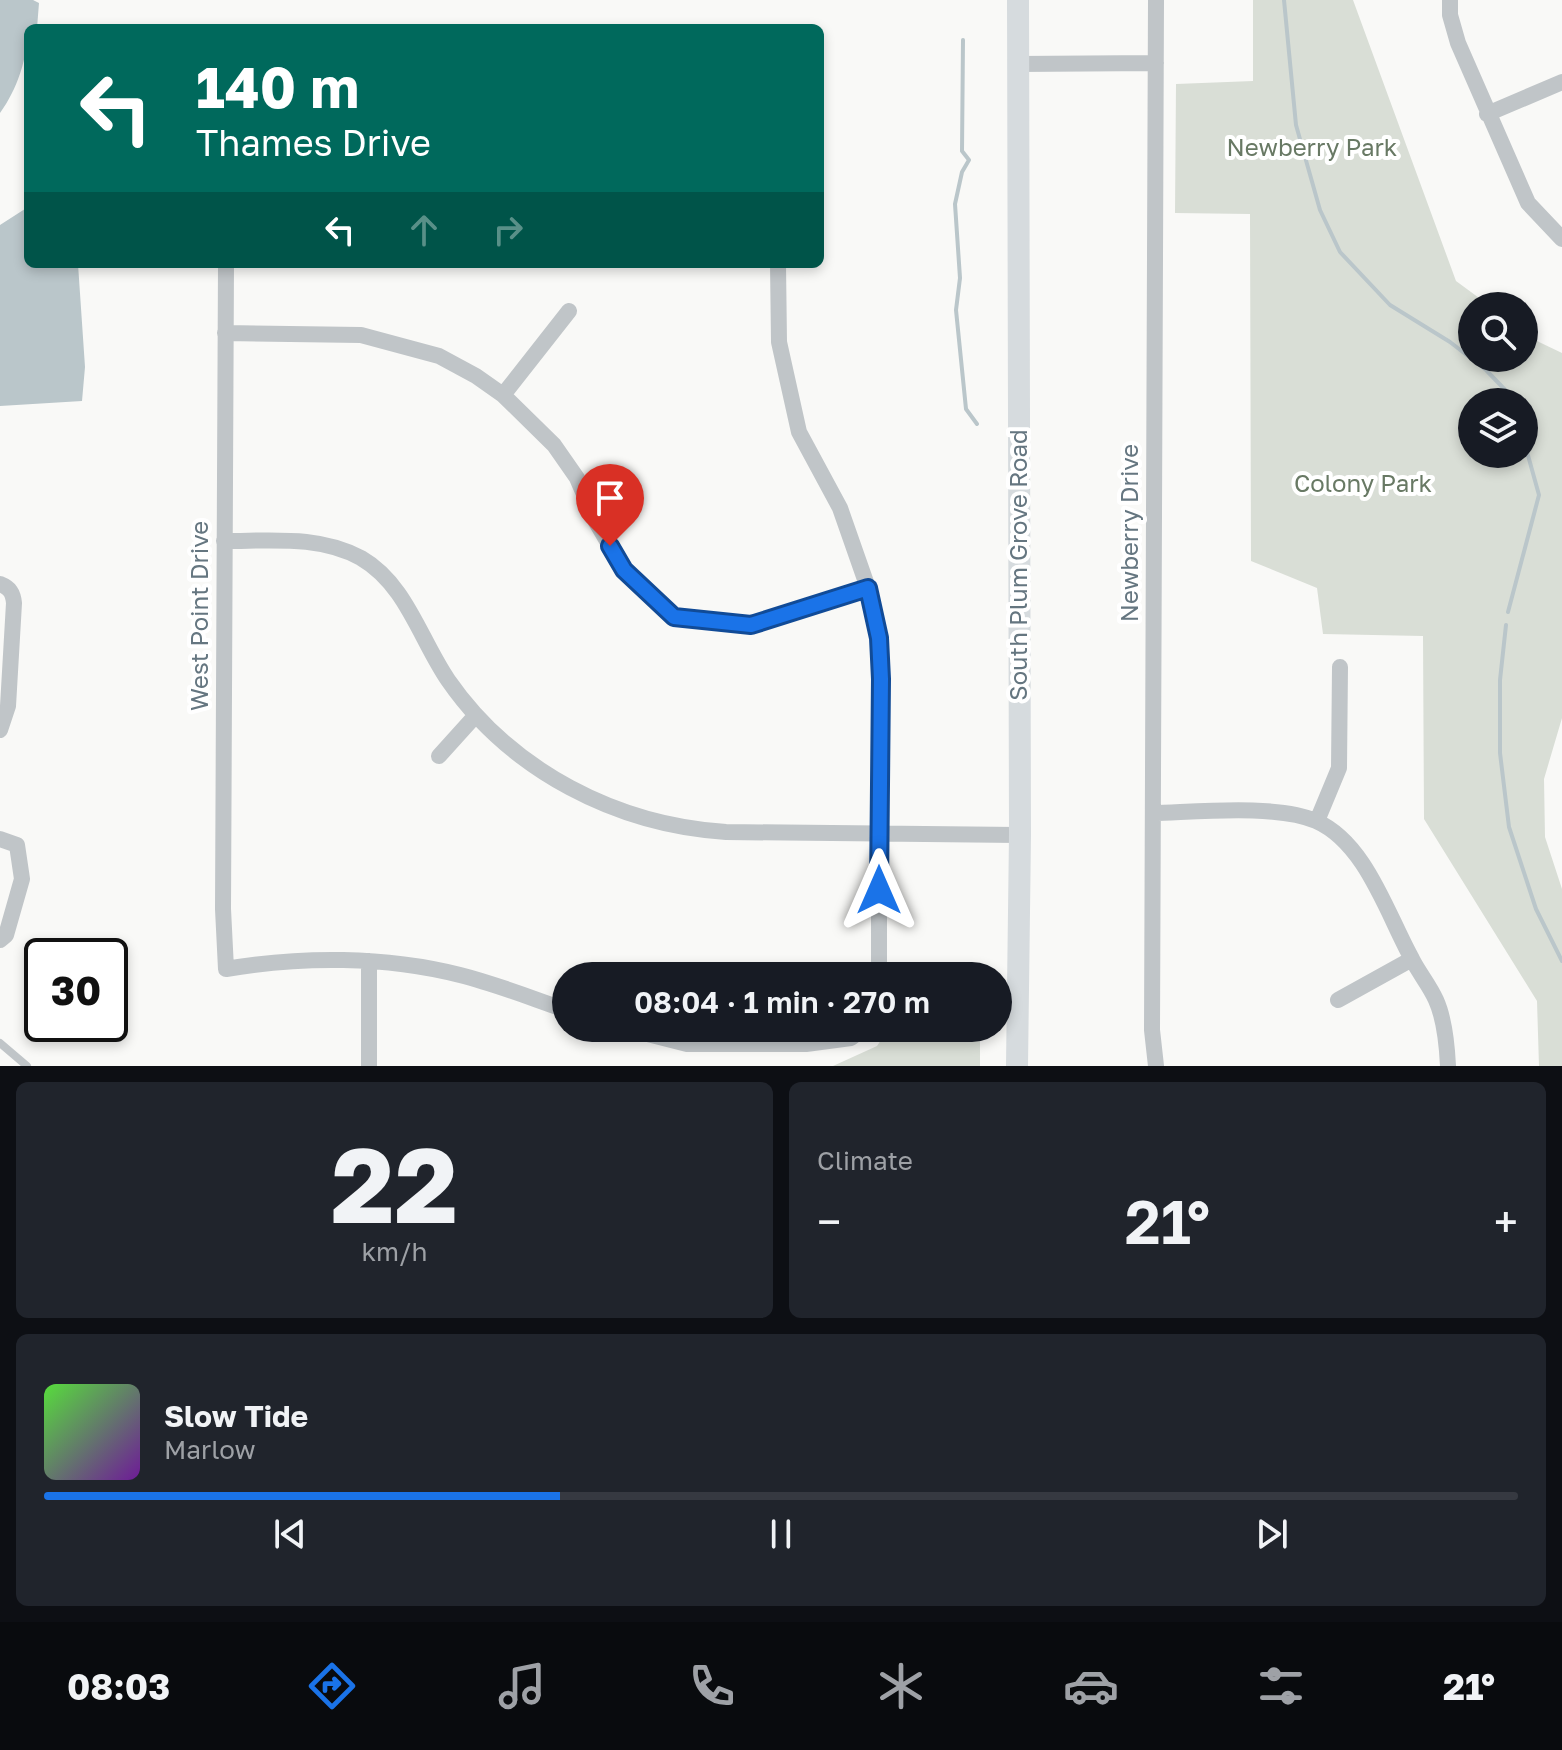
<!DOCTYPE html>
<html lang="en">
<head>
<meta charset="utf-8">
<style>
	:root { --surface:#171b24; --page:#20242c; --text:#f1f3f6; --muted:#9ea1a6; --line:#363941; --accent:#1a73e8 }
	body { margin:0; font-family:"Golos Text",sans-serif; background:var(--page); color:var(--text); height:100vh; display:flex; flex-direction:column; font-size:30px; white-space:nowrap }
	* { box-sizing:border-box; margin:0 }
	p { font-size:26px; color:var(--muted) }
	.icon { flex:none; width:44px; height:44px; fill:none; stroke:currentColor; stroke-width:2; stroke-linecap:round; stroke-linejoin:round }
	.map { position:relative; height:1066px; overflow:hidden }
	.details { display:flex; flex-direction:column; gap:16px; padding:16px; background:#0d0f14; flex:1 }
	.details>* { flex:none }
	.hud { position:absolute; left:24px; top:24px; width:800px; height:244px; border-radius:12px; box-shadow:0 4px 12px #0003; background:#00695c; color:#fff; overflow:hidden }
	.buttons { position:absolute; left:1458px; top:292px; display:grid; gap:16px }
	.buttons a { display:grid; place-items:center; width:80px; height:80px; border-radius:50%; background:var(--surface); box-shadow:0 4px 12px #0003; font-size:40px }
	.speed { position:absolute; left:24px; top:938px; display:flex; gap:16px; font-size:40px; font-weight:700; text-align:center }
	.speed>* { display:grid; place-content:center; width:104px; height:104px; border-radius:50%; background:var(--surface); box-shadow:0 4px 12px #0003; line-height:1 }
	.speed .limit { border:4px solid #111; border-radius:12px; background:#fff; color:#111 }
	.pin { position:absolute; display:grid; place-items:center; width:68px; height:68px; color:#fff; margin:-82px -34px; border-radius:50% 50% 50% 0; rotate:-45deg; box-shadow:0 0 8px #0007 }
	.pin .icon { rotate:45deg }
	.me { position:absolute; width:88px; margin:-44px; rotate:0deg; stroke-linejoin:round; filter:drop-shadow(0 0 6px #0008) }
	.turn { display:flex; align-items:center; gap:28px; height:168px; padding:0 40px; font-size:36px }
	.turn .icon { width:104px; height:104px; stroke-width:2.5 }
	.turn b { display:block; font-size:56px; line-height:68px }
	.lanes { display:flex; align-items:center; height:76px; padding:0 40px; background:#0003; justify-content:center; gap:40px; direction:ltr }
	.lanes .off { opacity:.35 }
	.big { font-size:60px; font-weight:600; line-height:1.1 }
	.details .widget { flex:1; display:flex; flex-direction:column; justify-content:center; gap:12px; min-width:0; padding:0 28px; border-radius:12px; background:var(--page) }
	.details .dial { align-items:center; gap:0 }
	.dial b { font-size:104px; line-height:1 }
	.song { display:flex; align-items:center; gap:24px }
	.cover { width:96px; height:96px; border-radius:12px; background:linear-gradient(135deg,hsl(110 70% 55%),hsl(280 70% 35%)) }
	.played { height:8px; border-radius:4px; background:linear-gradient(90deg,var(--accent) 35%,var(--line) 35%) }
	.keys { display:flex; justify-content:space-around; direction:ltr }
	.heat { display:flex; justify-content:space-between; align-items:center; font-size:44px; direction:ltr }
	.details .tiles { flex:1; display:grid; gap:16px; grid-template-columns:1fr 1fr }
	.widget:last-child { grid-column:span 2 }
	.trip { position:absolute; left:552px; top:962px; width:460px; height:80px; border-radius:40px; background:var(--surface); box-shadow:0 4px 12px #0003; font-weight:600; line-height:80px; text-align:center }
	.menu { display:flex; height:128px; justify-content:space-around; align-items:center; background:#090b0e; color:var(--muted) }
	.menu .icon { width:56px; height:56px }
	.menu .on { color:var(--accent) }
	.menu b { font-size:36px; color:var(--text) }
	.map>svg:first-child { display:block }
</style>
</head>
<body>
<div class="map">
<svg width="1562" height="1066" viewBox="0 0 1562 1066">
	<rect width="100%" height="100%" fill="#f9f9f7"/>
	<path fill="#d9ded6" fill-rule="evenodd" d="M 1253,0 L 1353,0 L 1456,281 L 1490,306 L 1472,306 L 1472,358 L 1524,358 L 1524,331 L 1539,342 L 1562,353 L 1562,718 L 1544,779 L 1545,837 L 1562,889 L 1562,1066 L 1539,1066 L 1537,1001 L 1424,819 L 1423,636 L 1323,634 L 1317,588 L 1251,561 L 1250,214 L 1175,213 L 1176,84 L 1253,81 ZM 1472,402 L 1524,402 L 1524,454 L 1472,454 Z
		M 889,1028 L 980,1028 L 980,1066 L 833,1066 L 877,1046 Z"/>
	<path fill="#bac6ca" d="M 0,0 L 33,0 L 39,3 L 37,28 L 28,28 C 28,57 17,90 0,113 Z
		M 28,207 L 28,264 L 78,264 L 85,367 L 82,401 L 0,406 L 0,225 Z"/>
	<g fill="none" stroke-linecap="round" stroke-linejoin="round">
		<path stroke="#bac6ca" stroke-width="4" d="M 1284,0 L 1296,125 L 1320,210 L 1340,252 L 1390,305 L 1450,342 L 1486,370 L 1511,396 L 1513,402
			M 963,40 L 962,151 L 969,160 L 962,172 L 955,204 L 960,278 L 956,310 L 966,409 L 977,424
			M 1508,612 L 1539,495 L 1524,441
			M 1506,625 L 1500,680 L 1500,753 L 1509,827 L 1536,909 L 1562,961"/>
		<path stroke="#c0c5c8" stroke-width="8" d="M 0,1043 L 27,1066"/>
		<path stroke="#c0c5c8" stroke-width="16" d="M 1450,0 L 1450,15 L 1458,43 L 1528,203 L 1562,239
			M 1018,64 L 1156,63
			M 1487,114 L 1562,82
			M 226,264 L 223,909 L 226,969 C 302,956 385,956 460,975 C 496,984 531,998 566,1010
			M 778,264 L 779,342 L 799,432 L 840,508 L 868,588 L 879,638 L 879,976
			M 225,333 L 361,335 L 439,356 L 476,376 L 503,395 L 554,445 L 577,478 L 596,522 L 624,570 L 674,617 L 751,625 L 868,588
			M 503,395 L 569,311
			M 224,541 C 271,541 319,535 361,558 C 406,584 420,639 448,680 C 511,771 617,825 726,832 L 1020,835
			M 0,584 C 10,588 13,593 14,603 L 8,706 L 0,730
			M 439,756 L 476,715
			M 1153,813 C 1196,812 1277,804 1316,821 C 1366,843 1387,914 1412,959 C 1419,973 1430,986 1436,1000 C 1445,1020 1447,1045 1448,1066
			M 1317,821 L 1339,768 L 1340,667
			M 0,839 L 17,845 L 22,879 L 6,935 L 0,940
			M 1338,1000 L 1412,959
			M 624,1028 L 687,1044 L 806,1044 L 851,1038 L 864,1028
			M 369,1066 L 369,961
			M 1156,1066 L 1152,1030 L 1156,0"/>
		<path stroke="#d6dbde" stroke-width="22" d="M 1017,1066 L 1020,835 L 1018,0"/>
	</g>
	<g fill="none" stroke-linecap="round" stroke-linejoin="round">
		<defs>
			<path id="route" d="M 610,546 L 624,570 L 674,617 L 751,625 L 868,588 L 879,638 L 881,679 L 879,890"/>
		</defs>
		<use href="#route" stroke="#114b97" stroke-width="20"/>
		<use href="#route" stroke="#1a73e8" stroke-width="14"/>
	</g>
	<g text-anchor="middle" stroke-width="8" stroke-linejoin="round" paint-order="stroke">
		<g font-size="24" fill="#687964" stroke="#fff">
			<text x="1312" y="156">Newberry Park</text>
			<text x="1363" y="492">Colony Park</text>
		</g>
		<g font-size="24" fill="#657680" stroke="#fff">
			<text transform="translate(1130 533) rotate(-90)" y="8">Newberry Drive</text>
			<text transform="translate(1019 565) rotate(-90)" y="8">South Plum Grove Road</text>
			<text transform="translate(200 616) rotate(-90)" y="8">West Point Drive</text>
		</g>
	</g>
</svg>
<div class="buttons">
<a><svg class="icon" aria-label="search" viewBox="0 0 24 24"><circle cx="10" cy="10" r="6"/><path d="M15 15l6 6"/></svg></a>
<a><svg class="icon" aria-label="layers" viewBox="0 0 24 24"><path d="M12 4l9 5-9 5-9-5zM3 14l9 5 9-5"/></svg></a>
</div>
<div class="speed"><div class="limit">30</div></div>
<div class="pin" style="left:610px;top:546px;background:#d93025"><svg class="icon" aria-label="arrive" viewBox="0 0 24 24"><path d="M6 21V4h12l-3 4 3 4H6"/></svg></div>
<svg class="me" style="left:879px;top:890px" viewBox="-20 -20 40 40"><path d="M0-17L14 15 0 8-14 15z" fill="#1a73e8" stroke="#fff" stroke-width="4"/></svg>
<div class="trip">08:04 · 1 min · 270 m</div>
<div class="hud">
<div class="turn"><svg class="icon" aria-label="left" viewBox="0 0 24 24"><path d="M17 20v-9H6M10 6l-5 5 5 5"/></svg><div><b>140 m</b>Thames Drive</div></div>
<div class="lanes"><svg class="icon" aria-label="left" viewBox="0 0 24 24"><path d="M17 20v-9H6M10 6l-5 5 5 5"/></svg><svg class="icon off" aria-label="ahead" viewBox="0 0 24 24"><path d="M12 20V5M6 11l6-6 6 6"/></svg><svg class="icon off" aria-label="right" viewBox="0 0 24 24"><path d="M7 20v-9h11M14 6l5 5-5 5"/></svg></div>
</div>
</div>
<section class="details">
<div class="tiles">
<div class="widget dial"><b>22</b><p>km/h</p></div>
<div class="widget"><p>Climate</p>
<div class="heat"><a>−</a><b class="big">21°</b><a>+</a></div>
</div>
<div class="widget">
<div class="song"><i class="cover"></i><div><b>Slow Tide</b><p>Marlow</p></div></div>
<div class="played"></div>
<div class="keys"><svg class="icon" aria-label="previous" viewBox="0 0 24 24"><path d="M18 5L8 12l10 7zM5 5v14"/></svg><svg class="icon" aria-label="pause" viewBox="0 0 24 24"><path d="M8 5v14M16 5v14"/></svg><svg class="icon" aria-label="next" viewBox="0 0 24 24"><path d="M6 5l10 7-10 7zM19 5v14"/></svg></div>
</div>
</div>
</section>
<nav class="menu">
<b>08:03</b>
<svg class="icon on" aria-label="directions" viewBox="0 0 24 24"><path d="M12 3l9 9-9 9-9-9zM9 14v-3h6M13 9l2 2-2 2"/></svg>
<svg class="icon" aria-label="music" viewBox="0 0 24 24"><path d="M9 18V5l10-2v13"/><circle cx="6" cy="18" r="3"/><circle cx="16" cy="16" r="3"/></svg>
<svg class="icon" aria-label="phone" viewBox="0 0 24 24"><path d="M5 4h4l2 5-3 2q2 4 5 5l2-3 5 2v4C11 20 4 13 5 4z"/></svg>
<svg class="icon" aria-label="climate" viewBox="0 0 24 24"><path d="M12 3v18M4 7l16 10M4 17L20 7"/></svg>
<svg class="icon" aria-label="car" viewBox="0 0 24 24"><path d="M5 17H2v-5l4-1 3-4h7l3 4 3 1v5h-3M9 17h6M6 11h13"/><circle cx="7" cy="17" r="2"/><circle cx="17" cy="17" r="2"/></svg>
<svg class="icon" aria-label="filters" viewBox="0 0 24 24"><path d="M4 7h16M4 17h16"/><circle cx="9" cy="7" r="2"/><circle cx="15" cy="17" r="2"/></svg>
<b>21°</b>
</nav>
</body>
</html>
